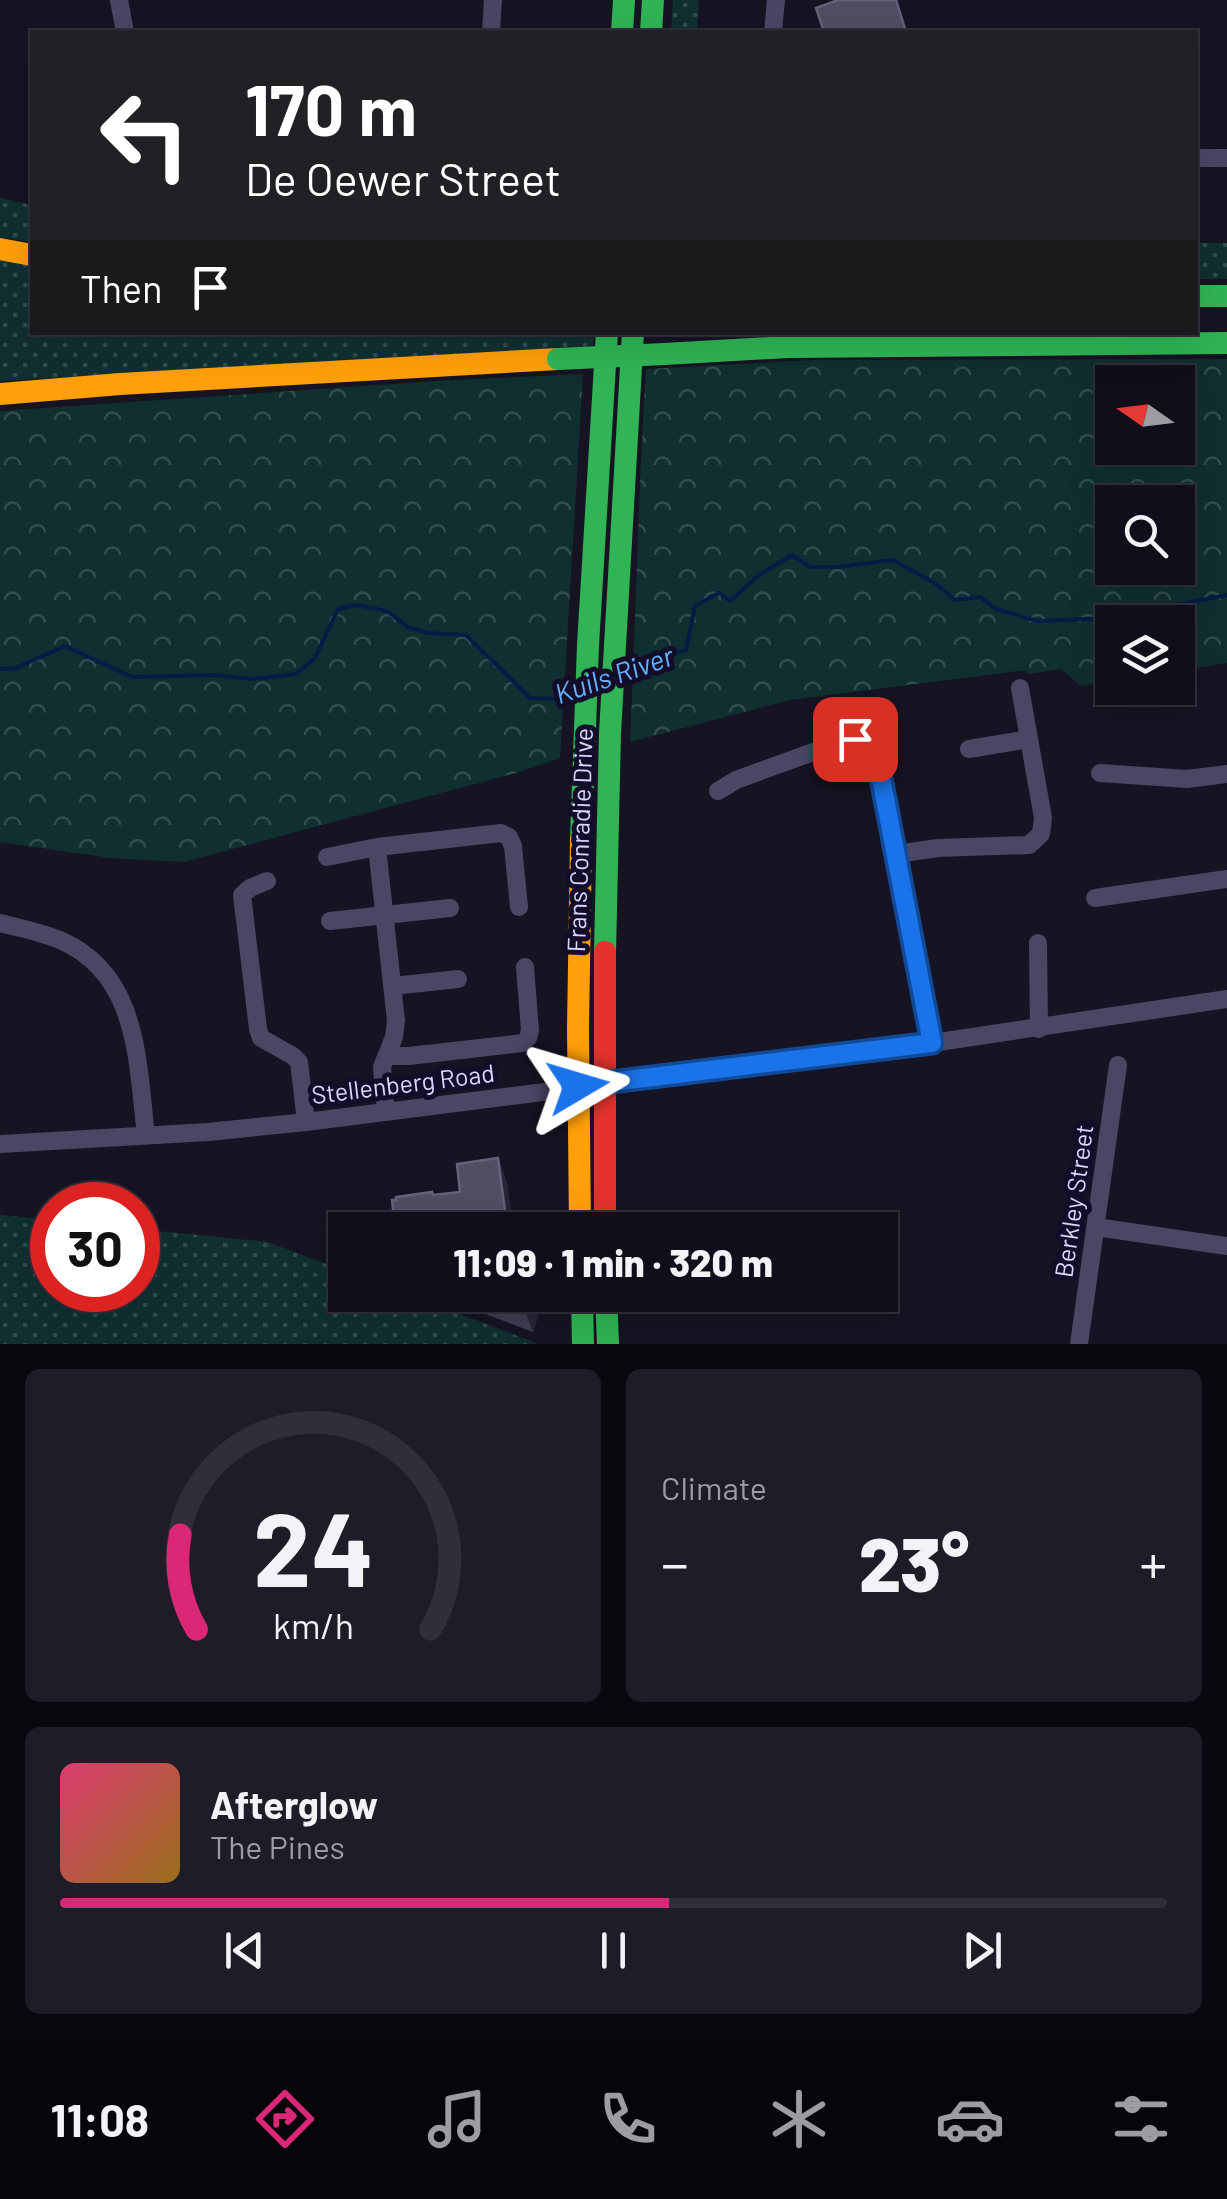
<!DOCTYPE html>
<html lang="en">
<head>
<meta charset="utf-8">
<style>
	:root { --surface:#100e1a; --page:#1e1c27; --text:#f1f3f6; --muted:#9c9ca2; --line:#302e39; --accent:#db2777 }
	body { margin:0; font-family:Barlow,sans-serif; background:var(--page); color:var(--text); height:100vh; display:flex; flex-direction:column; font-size:38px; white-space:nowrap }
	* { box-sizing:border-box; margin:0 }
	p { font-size:32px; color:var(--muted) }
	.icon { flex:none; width:55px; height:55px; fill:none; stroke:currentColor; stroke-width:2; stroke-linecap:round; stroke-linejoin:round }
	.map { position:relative; height:1344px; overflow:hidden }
	.details { display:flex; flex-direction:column; gap:25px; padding:25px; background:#09080e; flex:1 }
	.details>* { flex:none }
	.banner { position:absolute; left:30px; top:30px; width:1168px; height:305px; border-radius:0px; box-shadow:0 10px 40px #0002,0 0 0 2px var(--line); background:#202124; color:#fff; overflow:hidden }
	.needle { width:65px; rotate:284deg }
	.fabs { position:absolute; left:1095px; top:365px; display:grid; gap:20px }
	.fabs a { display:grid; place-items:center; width:100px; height:100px; border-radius:0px; background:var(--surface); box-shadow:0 10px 40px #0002,0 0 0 2px var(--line); font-size:50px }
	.speed { position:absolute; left:30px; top:1182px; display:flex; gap:20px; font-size:50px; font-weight:700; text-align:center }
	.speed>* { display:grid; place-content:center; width:130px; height:130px; border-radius:50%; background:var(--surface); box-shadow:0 10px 40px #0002,0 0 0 2px var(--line); line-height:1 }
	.speed .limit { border:15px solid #d22; background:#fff; color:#111 }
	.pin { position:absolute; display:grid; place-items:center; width:85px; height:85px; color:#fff; margin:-42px; border-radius:20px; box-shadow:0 5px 15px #0006 }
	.me { position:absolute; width:110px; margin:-55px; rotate:83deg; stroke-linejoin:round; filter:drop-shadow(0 0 8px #0008) }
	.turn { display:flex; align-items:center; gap:35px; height:210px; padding:0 50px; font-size:45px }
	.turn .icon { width:130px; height:130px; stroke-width:2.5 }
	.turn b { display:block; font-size:70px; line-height:85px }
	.then { display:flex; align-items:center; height:95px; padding:0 50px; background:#0003; gap:20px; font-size:38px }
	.big { font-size:75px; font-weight:800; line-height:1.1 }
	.details .widget { flex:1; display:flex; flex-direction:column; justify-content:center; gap:15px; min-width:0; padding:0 35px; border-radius:15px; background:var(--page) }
	.details .dial { align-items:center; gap:0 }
	.dial svg { height:260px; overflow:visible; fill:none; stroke:var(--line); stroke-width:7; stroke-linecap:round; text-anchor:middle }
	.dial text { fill:var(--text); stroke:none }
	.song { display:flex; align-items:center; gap:30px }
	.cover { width:120px; height:120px; border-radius:15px; background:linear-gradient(135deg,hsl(340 70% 55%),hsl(40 70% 35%)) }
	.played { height:10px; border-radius:5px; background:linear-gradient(90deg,var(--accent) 55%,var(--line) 55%) }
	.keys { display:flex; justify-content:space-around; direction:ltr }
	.heat { display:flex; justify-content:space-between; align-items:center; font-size:55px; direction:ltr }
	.details .tiles { flex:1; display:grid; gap:25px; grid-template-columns:1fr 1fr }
	.widget:last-child { grid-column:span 2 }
	.trip { position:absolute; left:328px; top:1212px; width:570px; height:100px; border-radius:0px; background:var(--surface); box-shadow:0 10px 40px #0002,0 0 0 2px var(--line); font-weight:800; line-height:100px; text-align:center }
	.tabs { display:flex; height:160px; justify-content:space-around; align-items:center; background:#06060a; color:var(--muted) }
	.tabs .icon { width:70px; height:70px }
	.tabs .current { color:var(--accent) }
	.tabs b { font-size:45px; color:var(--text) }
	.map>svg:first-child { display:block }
</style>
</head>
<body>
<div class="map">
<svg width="1227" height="1344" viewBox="0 0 1227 1344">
	<defs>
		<pattern id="grass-dots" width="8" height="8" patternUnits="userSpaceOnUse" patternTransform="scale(2.5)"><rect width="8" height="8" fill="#102f31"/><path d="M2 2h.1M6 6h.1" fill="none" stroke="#324c50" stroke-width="1.8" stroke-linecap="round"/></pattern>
		<pattern id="park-crowns" width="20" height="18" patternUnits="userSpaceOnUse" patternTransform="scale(2.5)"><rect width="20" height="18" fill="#102f31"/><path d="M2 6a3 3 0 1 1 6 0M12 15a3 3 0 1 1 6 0" fill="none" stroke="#324c50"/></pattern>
	</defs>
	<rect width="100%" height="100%" fill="#161323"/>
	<path fill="url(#grass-dots)" d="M 673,0 L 699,0 L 697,32 L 671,32 Z
		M 0,198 L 32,205 L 32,242 L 0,237 Z
		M 1195,243 L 1227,243 L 1227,279 L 1195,279 Z
		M 0,258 L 32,262 L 32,332 L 594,332 L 593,346 L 0,381 Z
		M 0,1215 L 52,1220 L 52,1290 L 138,1290 L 138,1229 L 268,1242 L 345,1271 L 345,1295 L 409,1295 L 539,1344 L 0,1344 Z"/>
	<path fill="url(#park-crowns)" fill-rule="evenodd" d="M 1227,359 L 1227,663 L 1178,671 L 1178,622 L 1112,622 L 1112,681 L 1081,686 L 1061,669 L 1027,674 L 1026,670 L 790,700 L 630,742 C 636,618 638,493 646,369 L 815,360 ZM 1112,382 L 1178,382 L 1178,448 L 1112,448 ZM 1112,502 L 1178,502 L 1178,568 L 1112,568 Z
		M 583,374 L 560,758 L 516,773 L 184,862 L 110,858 L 0,842 L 0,411 L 436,381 Z"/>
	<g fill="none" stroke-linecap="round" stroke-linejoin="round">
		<path stroke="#061b46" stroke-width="4" d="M 0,669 L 16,668 L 65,646 L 132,677 L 216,675 L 253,679 L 296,674 L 315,658 L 338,609 L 356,605 L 387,611 L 408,627 L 427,633 L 466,635 L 530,698 L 553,699 L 576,690
			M 622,672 L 659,657 L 686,650 L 695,606 L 719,593 L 730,601 L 759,575 L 792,555 L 810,567 L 837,567 L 893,560 L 936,584 L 955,600 L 980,597 L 996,609 L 1038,621 L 1111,618 L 1227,595"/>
		<path stroke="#494764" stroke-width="18" d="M 119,0 L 125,32
			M 491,32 L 493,0
			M 773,32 L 776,0
			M 1195,158 L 1227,158
			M 969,749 L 1029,739
			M 1100,773 L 1187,779 L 1227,774
			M 718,791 L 736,780 L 846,740 L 863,740 L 874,748 L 932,1043
			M 377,847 L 396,1021 L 394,1037 L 382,1067 L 386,1112
			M 896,854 L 938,848 L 1029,845 L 1041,834 L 1043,818 L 1020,688
			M 327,857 L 377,847 L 501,833 L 509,837 L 513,846 L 519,907
			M 267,881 L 250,888 L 242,895 L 258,1029 L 261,1038 L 293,1056 L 299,1062 L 306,1122
			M 1095,898 L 1227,879
			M 330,921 L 450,908
			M 0,923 C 20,928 41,932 60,940 C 139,974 137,1061 146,1135
			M 1038,943 L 1039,1029
			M 393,986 L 458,979
			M 386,1056 L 409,1056 L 523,1043 L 528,1038 L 530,1030 L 525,967
			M 0,1144 L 208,1132 L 306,1122 L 932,1043 L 1227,999
			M 1096,1227 L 1227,1246
			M 1079,1344 L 1118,1065"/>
		<path stroke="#30b455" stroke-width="22" d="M 622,32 L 624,0
			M 651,32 L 653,0
			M 1195,296 L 1227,296
			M 664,354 L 788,347 L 1227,343
			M 581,840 L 588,645 L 607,332
			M 605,952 L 610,733 L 633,332
			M 582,1295 L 583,1344
			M 606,1295 L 608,1344"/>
		<path stroke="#ff9f0a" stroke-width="22" d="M 0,249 L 32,255
			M 0,394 L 120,384 L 558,359
			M 580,1230 L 578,1028 L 581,840"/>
		<path stroke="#e5322d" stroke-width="22" d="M 605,952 L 605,1230"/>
		<path stroke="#30b455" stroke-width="22" d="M 558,359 L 664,354"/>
	</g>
	<path fill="#403c52" d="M 498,1158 L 507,1183 L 513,1230 L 396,1230 L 395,1227 L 433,1195 L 460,1192 Z
		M 435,1295 L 557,1295 L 557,1308 L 540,1308 L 540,1310 L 533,1332 Z"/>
	<path fill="#282537" d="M 498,1158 L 507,1183 L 513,1230 L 509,1230 L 506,1219 Z
		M 528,1295 L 535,1295 L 540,1310 L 533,1332 L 524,1308 Z"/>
	<path fill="#504d65" stroke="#66627d" stroke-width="2.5" d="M 838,0 L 896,0 L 906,32 L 824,32 L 816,8 Z
		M 498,1158 L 506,1219 L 437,1228 L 436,1222 L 395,1227 L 392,1200 L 396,1200 L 396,1197 L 432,1192 L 433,1195 L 460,1192 L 457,1164 Z
		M 490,1295 L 528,1295 L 524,1308 Z"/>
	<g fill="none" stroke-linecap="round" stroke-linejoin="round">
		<defs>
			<path id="route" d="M 578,1086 L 932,1043 L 876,752 L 867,742 L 855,739"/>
		</defs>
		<use href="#route" stroke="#114b97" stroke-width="25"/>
		<use href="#route" stroke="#1a73e8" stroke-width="18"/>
	</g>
	<g text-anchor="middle" stroke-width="10" stroke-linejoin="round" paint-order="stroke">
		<g font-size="25" fill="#dbd5ff" stroke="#130d29">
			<text transform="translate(580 840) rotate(-88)" y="9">Frans Conradie Drive</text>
			<text transform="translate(403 1084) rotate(-7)" y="9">Stellenberg Road</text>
			<text transform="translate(1074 1201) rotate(-82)" y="9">Berkley Street</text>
		</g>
		<g font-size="28" font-style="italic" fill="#63b2ff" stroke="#130d29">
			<text transform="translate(614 675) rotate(-19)" y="10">Kuils River</text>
		</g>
	</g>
</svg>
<div class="fabs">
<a><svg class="needle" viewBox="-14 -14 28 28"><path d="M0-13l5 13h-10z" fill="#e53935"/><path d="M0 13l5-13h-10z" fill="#9c9ca2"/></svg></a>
<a><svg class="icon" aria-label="search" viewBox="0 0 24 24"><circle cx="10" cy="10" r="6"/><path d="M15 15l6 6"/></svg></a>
<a><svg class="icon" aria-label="layers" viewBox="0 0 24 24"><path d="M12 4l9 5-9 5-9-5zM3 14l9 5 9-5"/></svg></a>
</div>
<div class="speed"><div class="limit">30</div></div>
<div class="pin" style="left:855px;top:739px;background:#d93025"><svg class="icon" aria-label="arrive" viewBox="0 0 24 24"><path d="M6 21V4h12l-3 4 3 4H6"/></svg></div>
<svg class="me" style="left:578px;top:1086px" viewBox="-20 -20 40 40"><path d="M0-17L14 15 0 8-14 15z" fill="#1a73e8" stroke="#fff" stroke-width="4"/></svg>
<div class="trip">11:09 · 1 min · 320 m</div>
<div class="banner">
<div class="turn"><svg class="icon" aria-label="left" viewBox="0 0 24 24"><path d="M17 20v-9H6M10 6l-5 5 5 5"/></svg><div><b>170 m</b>De Oewer Street</div></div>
<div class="then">Then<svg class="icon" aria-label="arrive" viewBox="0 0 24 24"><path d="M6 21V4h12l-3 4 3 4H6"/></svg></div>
</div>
</div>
<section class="details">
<div class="tiles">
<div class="widget dial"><svg viewBox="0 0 100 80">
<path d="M14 69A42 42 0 1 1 86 69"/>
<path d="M14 69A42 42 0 0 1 9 40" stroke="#db2777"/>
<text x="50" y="56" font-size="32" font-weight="700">24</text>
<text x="50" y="72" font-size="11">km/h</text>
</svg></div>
<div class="widget"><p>Climate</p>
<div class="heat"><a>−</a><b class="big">23°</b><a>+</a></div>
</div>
<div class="widget">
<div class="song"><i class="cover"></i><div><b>Afterglow</b><p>The Pines</p></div></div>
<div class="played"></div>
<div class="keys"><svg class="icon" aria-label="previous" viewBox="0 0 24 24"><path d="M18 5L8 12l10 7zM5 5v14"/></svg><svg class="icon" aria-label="pause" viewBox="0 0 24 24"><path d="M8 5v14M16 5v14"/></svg><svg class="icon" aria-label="next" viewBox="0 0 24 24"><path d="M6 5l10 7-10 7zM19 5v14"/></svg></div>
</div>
</div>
</section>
<nav class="tabs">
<b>11:08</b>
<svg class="icon current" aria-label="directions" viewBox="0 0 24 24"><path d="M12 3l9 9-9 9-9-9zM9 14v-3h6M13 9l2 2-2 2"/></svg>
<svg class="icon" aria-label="music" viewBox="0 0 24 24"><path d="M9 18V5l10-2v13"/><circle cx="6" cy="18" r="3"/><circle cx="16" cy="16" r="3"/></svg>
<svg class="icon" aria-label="phone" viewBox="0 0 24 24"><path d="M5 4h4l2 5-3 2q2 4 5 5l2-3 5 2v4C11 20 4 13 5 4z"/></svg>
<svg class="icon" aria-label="climate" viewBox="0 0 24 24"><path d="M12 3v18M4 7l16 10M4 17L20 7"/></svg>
<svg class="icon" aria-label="car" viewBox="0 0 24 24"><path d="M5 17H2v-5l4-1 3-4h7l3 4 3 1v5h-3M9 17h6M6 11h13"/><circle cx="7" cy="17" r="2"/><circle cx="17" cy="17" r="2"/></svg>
<svg class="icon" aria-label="filters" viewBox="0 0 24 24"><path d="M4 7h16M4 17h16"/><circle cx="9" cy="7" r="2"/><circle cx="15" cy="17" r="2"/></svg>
</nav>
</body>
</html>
